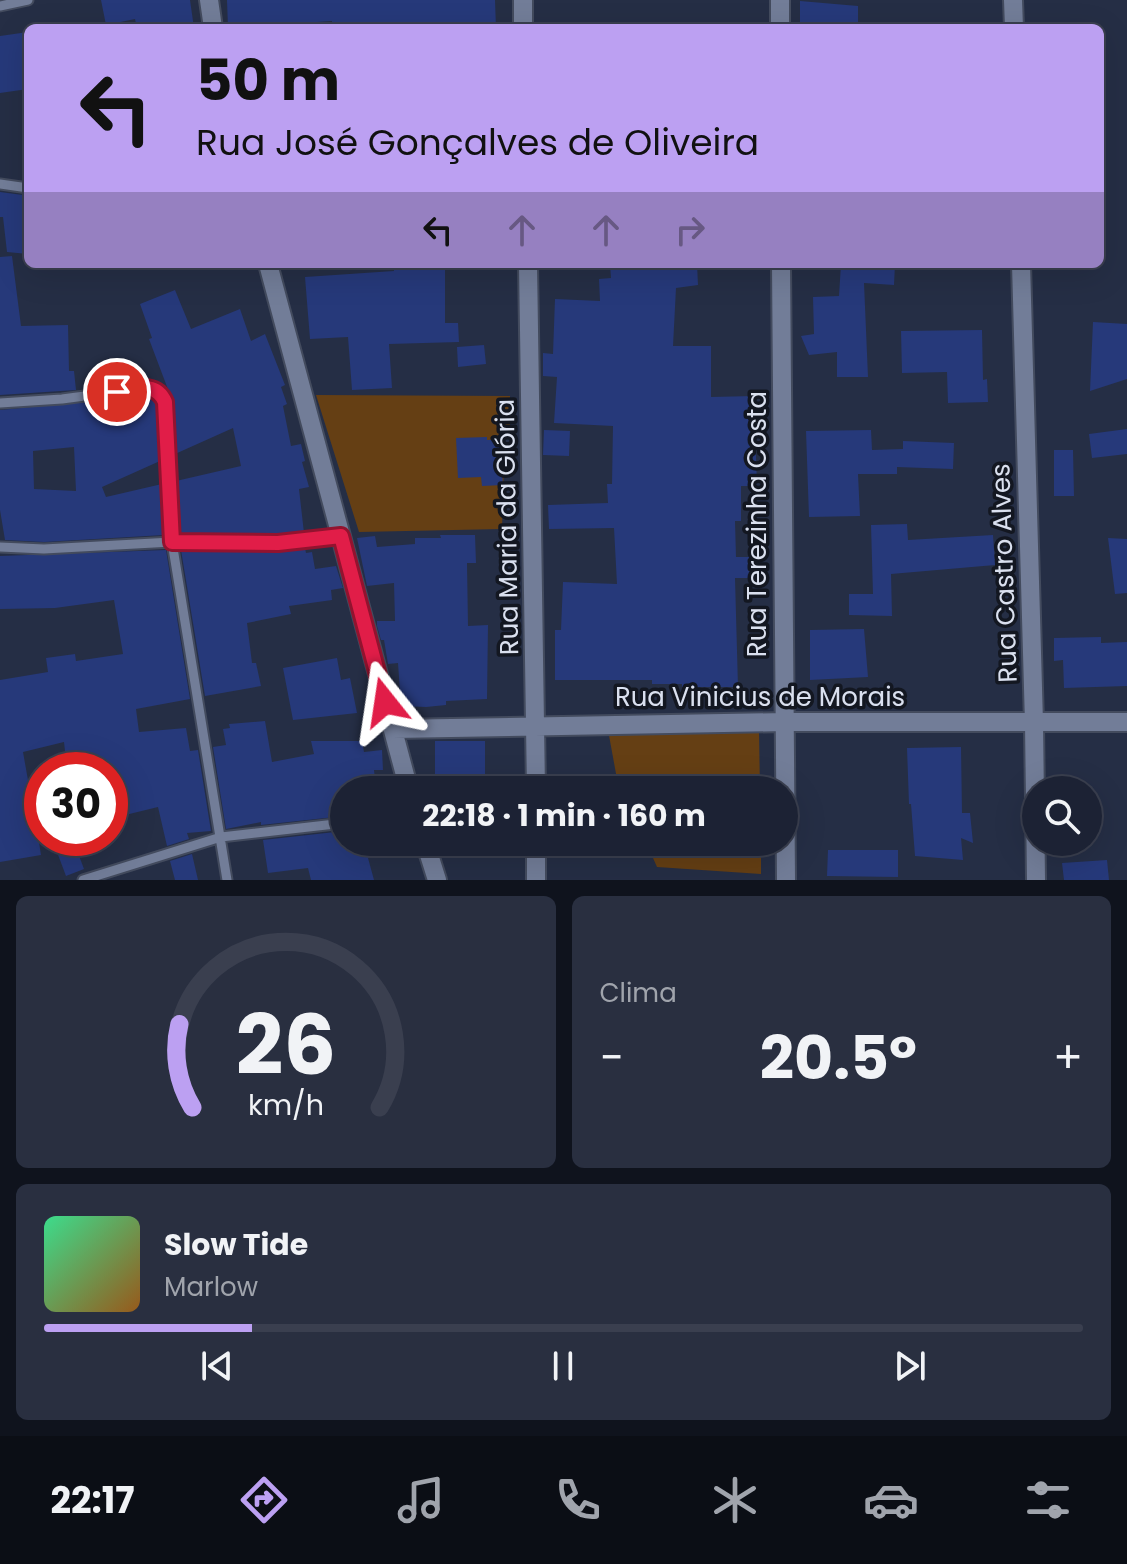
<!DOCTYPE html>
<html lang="pt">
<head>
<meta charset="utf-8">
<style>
	:root { --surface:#1c2234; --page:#292f40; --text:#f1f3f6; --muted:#a0a4ac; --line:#3a3f4f; --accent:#bca0f2 }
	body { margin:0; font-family:Poppins,sans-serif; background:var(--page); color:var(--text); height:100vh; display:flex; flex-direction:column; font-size:30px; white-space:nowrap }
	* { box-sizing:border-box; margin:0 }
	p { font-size:26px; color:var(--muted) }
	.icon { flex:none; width:44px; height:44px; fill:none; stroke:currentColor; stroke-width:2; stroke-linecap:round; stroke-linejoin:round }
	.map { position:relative; height:880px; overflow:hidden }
	.panel { display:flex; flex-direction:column; gap:16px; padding:16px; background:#0f131d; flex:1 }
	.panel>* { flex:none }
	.banner { position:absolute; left:24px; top:24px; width:1080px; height:244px; border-radius:12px; box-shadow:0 8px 32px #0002,0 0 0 2px var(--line); background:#bca0f2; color:#111; overflow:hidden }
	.buttons { position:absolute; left:1022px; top:776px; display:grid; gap:16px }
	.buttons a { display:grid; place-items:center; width:80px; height:80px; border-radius:50%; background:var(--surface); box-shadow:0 8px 32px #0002,0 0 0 2px var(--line); font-size:40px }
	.speed { position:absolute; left:24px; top:752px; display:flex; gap:16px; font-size:40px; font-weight:700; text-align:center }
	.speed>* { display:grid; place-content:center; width:104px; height:104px; border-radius:50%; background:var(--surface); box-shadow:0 8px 32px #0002,0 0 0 2px var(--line); line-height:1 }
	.speed .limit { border:12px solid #d22; background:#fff; color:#111 }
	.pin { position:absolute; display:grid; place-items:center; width:68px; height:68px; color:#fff; margin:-34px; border:4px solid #fff; border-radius:50%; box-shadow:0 2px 8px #0007 }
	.me { position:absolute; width:88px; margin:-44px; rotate:345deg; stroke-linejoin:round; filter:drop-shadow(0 0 6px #0008) }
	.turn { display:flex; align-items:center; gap:28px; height:168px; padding:0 40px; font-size:36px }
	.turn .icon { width:104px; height:104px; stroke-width:2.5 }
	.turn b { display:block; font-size:56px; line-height:68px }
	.lanes { display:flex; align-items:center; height:76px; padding:0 40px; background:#0003; justify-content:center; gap:40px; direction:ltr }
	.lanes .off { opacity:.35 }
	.big { font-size:60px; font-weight:700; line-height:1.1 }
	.panel .card { flex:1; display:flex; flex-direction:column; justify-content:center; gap:12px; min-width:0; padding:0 28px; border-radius:12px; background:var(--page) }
	.panel .dial { align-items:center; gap:0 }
	.dial svg { height:208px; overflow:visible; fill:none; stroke:var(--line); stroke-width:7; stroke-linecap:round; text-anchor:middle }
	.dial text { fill:var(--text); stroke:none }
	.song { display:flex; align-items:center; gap:24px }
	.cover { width:96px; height:96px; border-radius:12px; background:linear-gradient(135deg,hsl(150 70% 55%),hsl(30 70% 35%)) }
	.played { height:8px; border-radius:4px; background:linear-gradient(90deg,var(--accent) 20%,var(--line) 20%) }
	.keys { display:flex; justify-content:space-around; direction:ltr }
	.heat { display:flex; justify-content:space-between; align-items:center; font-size:44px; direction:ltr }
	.panel .tiles { flex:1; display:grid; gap:16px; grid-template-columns:1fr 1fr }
	.card:last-child { grid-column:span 2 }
	.trip { position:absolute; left:330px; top:776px; width:468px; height:80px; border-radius:40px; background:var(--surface); box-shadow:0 8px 32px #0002,0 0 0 2px var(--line); font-weight:700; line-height:80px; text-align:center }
	.tabs { display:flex; height:128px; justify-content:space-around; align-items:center; background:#0b0e15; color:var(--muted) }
	.tabs .icon { width:56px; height:56px }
	.tabs .selected { color:var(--accent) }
	.tabs b { font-size:36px; color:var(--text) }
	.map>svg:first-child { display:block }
</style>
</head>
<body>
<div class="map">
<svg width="1127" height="880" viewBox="0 0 1127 880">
	<rect width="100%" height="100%" fill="#252e45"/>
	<path fill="#653f14" d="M 316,395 L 510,396 L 510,434 L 505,435 L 502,529 L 359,532 Z
		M 608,730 L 759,731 L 760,790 L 619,790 Z
		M 646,842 L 761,842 L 761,874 L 657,867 Z"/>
	<path fill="#26397a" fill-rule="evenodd" d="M 101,0 L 190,0 L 194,28 L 137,28 L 135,19 L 106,25 Z
		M 227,0 L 495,0 L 496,28 L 332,28 L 332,21 L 228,28 Z
		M 800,1 L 858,6 L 858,28 L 800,28 Z
		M 28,32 L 28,89 L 0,93 L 0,36 Z
		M 0,192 L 23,195 L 28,207 L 28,254 L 7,252 L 3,217 L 0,217 Z
		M 12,256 L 21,326 L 68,325 L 69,371 L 74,371 L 76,390 L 0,395 L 0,257 Z
		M 394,264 L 445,264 L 445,323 L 458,323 L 459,342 L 389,344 L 392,388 L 352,390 L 348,337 L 310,339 L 305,277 L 394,271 Z
		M 610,264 L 697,264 L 698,285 L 676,288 L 673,346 L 711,346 L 711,397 L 754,396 L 757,486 L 741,486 L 741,521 L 735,521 L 736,557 L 755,557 L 755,578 L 735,578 L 738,687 L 682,687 L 682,684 L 652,684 L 652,680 L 555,680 L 555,630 L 561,630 L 563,582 L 617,584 L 614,528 L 549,529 L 548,505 L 608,503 L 607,484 L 612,484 L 613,426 L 554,423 L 557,377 L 543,376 L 543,353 L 553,354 L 555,299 L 600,301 L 599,279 L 611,278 Z
		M 841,264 L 895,264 L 894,285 L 864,283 L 868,377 L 837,377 L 837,352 L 809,355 L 801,336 L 814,334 L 813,297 L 839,296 Z
		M 175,290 L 191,329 L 240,309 L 251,341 L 265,334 L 285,385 L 281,387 L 287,404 L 283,406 L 291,446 L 301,444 L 305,461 L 302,462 L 309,487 L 299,489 L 304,533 L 278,536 L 179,535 L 176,481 L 241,466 L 233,428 L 175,454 L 172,400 L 149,339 L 152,338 L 140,304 Z
		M 1093,322 L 1127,324 L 1127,379 L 1090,391 Z
		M 982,330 L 983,380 L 987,379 L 988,402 L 948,403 L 947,372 L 902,373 L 901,331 Z
		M 484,345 L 486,364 L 458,367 L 457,347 Z
		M 152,396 L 158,404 L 160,461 L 102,487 L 106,497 L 162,484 L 164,535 L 44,542 L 5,540 L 0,510 L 0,410 ZM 74,447 L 76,491 L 34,489 L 33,451 Z
		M 1127,429 L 1127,454 L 1092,458 L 1089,434 Z
		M 544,430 L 570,431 L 569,456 L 543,455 Z
		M 871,430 L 872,450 L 903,449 L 903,441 L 954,443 L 953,469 L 897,467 L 897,474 L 858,474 L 860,516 L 809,517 L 806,431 Z
		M 487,437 L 487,440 L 500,439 L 503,485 L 482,486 L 481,477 L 458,478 L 456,438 Z
		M 1054,450 L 1073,450 L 1074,496 L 1054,496 Z
		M 907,524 L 908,540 L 993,535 L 995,565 L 891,574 L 892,616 L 849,615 L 849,594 L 873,594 L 871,525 Z
		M 440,535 L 475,535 L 476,563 L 467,563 L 468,626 L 488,625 L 487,699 L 446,701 L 446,705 L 426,707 L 401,706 L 398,663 L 388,664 L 384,640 L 381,640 L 377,626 L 377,621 L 395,621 L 394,583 L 367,586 L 357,538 L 375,536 L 377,547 L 415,544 L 415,538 L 441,538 Z
		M 1108,538 L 1127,539 L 1127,593 L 1115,594 Z
		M 305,548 L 306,553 L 312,552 L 315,569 L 336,566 L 343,588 L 331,590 L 332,600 L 289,606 L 291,614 L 247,623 L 252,663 L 256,663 L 261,686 L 205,696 L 181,550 L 278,550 Z
		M 166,550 L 190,699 L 136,709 L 139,732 L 186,728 L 190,751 L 198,750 L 211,831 L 187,833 L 189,839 L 167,846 L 158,807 L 113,818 L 110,770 L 67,770 L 64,742 L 23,752 L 31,797 L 42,795 L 42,816 L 35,817 L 41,855 L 0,862 L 0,680 L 48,672 L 46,658 L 75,654 L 76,661 L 123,654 L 114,600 L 55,608 L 0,609 L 0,556 Z
		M 864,629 L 868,677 L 810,680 L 810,630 Z
		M 1101,637 L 1101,643 L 1127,642 L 1127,686 L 1064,688 L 1063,660 L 1054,661 L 1054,638 Z
		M 337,658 L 341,680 L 350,678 L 357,713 L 293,720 L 283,668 Z
		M 265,721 L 272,762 L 314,754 L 311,741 L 362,741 L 364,752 L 382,750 L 383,770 L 374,770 L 376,790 L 344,790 L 344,816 L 261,825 L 261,822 L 226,829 L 213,747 L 226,745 L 223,729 L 230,728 L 229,724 Z
		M 435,741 L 485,741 L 485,790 L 435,790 Z
		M 961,747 L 962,813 L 970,813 L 973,843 L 961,838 L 963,860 L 915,856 L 911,804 L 909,804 L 907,748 Z
		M 344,831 L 344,842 L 406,842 L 407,847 L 368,858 L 374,880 L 311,880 L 308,868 L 268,873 L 263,840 Z
		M 75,845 L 84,869 L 66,876 L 57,852 Z
		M 828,850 L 898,850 L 898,877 L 827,876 Z
		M 192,854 L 198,880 L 175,880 L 170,861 Z
		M 1107,860 L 1109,880 L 1064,880 L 1062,863 Z"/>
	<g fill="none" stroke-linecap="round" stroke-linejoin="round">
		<defs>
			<path id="lane" d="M 0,6 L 28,0
				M 0,184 L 28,188
				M 0,403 L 62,399 L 145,388 C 157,387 161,391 165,402 L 172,542 L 227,880
				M 0,547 L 44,549 L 172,542 L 278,543 L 341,536
				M 83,880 L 221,837 L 344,823"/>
			<path id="street" d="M 209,0 L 213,28
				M 523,0 L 523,28
				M 780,0 L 780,28
				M 1013,0 L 1014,28
				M 268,264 L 409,790
				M 528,264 L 536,790
				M 781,264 L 786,880
				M 1021,264 L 1034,723 L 1036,880
				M 393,729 L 784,722 L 1127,722
				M 425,842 L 437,880
				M 536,842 L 536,880"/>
		</defs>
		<use href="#lane" stroke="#434b5e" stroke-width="13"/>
		<use href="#street" stroke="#434b5e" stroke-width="22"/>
		<use href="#lane" stroke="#727d98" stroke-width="9"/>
		<use href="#street" stroke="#727d98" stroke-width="18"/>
	</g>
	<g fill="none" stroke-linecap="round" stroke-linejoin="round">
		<defs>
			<path id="route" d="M 117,392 C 136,389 156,381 165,402 L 172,542 L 278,543 L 341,536 L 385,702"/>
		</defs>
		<use href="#route" stroke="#92132f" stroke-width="20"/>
		<use href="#route" stroke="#e11d48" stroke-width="14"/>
	</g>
	<g text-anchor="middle" stroke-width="7" stroke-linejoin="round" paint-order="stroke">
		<g font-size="26" fill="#dae0ef" stroke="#131721">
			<text transform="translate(757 524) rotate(-90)" y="9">Rua Terezinha Costa</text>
			<text transform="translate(507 527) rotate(-91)" y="9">Rua Maria da Glória</text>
			<text transform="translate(1004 573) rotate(-92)" y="9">Rua Castro Alves</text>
			<text x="760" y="706">Rua Vinicius de Morais</text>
		</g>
	</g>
</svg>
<div class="buttons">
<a><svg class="icon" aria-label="search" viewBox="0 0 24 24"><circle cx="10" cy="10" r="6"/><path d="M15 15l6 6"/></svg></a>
</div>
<div class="speed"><div class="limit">30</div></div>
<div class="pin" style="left:117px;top:392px;background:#d93025"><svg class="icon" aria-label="arrive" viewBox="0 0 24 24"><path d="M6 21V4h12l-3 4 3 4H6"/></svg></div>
<svg class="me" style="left:385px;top:702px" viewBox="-20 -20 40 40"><path d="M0-17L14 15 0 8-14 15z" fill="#e11d48" stroke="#fff" stroke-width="4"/></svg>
<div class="trip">22:18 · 1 min · 160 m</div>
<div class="banner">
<div class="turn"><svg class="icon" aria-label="left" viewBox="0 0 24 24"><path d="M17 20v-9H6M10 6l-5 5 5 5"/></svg><div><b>50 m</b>Rua José Gonçalves de Oliveira</div></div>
<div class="lanes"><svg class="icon" aria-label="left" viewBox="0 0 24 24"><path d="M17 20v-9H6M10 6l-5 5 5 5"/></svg><svg class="icon off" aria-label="ahead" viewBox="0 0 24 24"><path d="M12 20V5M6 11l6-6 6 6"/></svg><svg class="icon off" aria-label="ahead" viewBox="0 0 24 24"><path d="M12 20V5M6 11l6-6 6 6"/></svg><svg class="icon off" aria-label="right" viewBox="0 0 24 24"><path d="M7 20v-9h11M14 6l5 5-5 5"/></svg></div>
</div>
</div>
<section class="panel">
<div class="tiles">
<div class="card dial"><svg viewBox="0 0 100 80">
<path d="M14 69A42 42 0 1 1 86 69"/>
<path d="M14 69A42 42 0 0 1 9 37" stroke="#bca0f2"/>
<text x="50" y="56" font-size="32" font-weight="700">26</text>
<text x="50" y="72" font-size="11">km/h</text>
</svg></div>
<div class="card"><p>Clima</p>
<div class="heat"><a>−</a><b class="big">20.5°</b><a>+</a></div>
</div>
<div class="card">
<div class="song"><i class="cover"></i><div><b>Slow Tide</b><p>Marlow</p></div></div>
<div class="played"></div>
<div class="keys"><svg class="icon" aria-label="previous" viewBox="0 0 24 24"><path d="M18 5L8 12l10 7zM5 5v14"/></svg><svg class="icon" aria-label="pause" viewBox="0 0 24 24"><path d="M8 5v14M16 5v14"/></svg><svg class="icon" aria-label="next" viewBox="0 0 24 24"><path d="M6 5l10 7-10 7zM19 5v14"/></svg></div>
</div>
</div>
</section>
<nav class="tabs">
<b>22:17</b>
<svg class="icon selected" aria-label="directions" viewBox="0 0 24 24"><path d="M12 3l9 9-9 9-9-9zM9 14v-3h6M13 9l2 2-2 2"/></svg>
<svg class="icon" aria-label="music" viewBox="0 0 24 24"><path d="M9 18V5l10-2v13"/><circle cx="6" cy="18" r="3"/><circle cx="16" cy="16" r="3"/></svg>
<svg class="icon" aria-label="phone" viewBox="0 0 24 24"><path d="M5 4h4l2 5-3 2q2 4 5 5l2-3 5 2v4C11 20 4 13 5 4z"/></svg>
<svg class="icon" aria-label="climate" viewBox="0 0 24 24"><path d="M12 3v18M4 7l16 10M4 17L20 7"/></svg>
<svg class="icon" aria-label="car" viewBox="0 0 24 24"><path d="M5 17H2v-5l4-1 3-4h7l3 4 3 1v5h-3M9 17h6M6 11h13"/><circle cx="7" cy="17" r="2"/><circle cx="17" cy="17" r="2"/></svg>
<svg class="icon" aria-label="filters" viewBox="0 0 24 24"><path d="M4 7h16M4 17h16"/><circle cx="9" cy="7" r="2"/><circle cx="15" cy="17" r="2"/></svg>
</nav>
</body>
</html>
